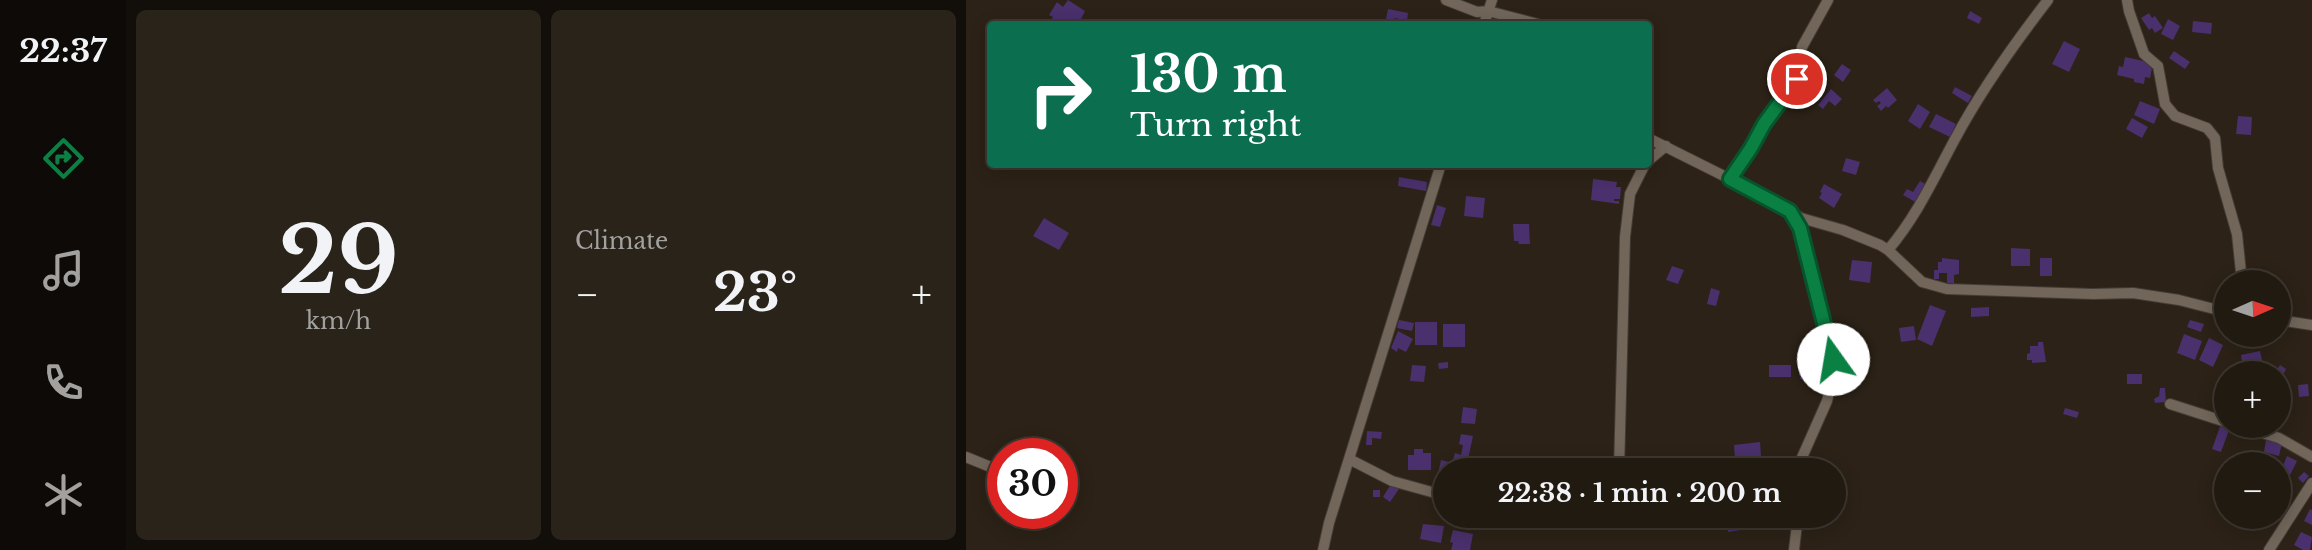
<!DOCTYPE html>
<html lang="en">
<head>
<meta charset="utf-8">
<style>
	:root { --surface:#211a11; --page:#29231a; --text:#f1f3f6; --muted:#a2a19f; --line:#3e3831; --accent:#0b8043 }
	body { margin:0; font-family:"Libre Baskerville",serif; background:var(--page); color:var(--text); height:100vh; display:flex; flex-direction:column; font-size:26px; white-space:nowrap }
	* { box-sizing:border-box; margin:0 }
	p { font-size:23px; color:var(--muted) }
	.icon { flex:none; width:38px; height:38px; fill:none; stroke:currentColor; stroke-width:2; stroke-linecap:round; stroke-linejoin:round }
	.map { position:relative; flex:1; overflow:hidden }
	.side { display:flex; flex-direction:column; gap:10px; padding:10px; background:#120e09; width:840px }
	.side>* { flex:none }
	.top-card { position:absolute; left:21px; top:21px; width:665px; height:147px; border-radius:7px; box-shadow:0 4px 18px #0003,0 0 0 2px var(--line); background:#0b6e4f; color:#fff; overflow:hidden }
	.needle { width:46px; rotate:87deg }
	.fabs { position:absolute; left:1248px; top:270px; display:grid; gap:14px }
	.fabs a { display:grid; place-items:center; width:77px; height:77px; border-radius:50%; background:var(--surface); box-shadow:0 4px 18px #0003,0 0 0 2px var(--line); font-size:35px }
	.speed { position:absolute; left:21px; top:438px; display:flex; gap:14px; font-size:35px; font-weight:700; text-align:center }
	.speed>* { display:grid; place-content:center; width:91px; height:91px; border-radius:50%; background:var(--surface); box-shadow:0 4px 18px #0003,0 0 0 2px var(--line); line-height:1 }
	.speed .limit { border:10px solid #d22; background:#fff; color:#111 }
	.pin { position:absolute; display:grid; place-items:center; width:60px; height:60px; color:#fff; margin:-30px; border:4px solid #fff; border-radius:50%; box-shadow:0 2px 7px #0007 }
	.me { position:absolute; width:77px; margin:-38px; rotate:347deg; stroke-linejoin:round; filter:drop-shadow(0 0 5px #0008) }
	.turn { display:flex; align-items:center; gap:24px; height:147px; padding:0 28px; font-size:32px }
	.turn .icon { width:91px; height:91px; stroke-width:2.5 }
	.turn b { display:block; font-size:49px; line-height:60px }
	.big { font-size:52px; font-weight:700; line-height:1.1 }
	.side .tile { flex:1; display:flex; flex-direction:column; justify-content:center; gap:10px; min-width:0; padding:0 24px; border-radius:10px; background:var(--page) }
	.side .dial { align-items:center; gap:0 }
	.dial b { font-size:91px; line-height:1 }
	.heat { display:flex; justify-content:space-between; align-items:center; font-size:38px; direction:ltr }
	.side .tiles { flex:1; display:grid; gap:10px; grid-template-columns:repeat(2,1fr) }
	.trip { position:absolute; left:467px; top:458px; width:413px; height:70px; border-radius:35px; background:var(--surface); box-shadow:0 4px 18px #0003,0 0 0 2px var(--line); font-weight:700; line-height:70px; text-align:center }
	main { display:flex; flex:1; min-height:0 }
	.tabs { display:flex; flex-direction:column; width:126px; justify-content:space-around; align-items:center; background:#0d0a07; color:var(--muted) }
	.tabs .icon { width:49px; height:49px }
	.tabs .selected { color:var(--accent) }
	.tabs b { font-size:32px; color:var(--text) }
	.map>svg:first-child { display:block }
</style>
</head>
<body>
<main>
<nav class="tabs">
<b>22:37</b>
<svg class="icon selected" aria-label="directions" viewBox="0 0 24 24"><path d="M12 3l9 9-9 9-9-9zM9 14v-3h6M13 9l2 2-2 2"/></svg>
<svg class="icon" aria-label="music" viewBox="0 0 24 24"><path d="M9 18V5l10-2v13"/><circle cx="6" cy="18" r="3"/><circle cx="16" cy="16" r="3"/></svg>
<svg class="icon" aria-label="phone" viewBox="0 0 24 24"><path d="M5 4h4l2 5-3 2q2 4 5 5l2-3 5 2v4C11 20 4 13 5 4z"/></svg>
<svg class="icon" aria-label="climate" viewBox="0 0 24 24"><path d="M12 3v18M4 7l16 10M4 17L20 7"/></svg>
</nav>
<section class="side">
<div class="tiles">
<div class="tile dial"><b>29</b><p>km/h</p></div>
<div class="tile"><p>Climate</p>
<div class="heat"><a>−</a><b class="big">23°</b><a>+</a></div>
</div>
</div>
</section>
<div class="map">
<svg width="1346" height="550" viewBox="0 0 1346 550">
	<rect width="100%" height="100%" fill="#2c2217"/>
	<path fill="#4a306c" d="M 102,0 L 119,11 L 115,19 L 123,24 L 83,24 L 87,17 L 83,15 L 91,2 L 97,7 Z
		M 422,9 L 442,13 L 441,21 L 429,18 L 427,24 L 419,24 Z
		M 1004,11 L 1016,18 L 1013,24 L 1001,18 Z
		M 1183,13 L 1186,18 L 1189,16 L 1197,28 L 1189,33 L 1186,28 L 1183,30 L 1175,18 Z
		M 1202,19 L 1214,26 L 1207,40 L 1195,34 Z
		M 1227,21 L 1246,23 L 1245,34 L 1226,32 Z
		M 1098,41 L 1114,49 L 1103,72 L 1086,64 Z
		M 1208,51 L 1224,62 L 1219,69 L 1203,58 Z
		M 1159,57 L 1187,63 L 1184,78 L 1179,77 L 1178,84 L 1168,82 L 1168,79 L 1151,75 L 1153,66 L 1157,67 Z
		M 876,64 L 885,70 L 877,82 L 868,75 Z
		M 833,84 L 843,90 L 835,106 L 825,101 Z
		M 989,87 L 1006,96 L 1002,103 L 986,93 Z
		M 921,88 L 931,100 L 922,108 L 920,106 L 915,111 L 911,106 L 915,103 L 913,101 L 910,103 L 907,100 Z
		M 865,89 L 876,99 L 869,106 L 863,101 L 857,109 L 852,105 Z
		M 1174,101 L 1194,109 L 1188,124 L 1168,115 Z
		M 952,104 L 964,112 L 954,129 L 942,121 Z
		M 970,114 L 990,124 L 984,137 L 963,127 Z
		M 1272,116 L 1286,117 L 1285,135 L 1270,134 Z
		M 1166,118 L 1182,127 L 1176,138 L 1160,129 Z
		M 880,158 L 894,162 L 890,175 L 876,171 Z
		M 433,177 L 461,182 L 460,191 L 432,186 Z
		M 627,179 L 651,182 L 650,187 L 655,187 L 654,199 L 648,199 L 648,201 L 653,201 L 653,204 L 625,200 Z
		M 954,181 L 961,185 L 951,203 L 937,195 L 941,189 L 947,192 Z
		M 858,184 L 876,194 L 868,208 L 853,198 L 856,193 L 854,192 Z
		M 500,196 L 519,198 L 517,218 L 498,216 Z
		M 471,205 L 480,208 L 474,227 L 465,225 Z
		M 78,218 L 103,233 L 93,250 L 67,236 Z
		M 547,224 L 563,224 L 564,244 L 553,244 L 552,241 L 548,241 Z
		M 1045,248 L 1064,249 L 1064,266 L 1045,266 Z
		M 976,258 L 993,260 L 993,274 L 988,275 L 988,283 L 981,283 L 981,273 L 973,273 L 973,279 L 968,279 L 968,270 L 972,270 L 972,262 L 976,262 Z
		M 1074,258 L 1086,258 L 1086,276 L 1074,276 Z
		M 886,260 L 906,262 L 904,283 L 883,280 Z
		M 706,266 L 718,270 L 712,284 L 700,280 Z
		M 745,288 L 754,291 L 750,306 L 741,304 Z
		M 964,305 L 980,311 L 966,346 L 951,339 Z
		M 1023,307 L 1023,316 L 1005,317 L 1005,308 Z
		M 433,320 L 448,323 L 446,331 L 431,328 Z
		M 1224,320 L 1238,324 L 1235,332 L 1221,327 Z
		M 449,322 L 471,322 L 471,345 L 449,345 Z
		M 477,324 L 499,324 L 499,347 L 477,347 Z
		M 948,326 L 950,340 L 935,342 L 933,328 Z
		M 432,331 L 447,339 L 440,352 L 432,348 L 431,352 L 425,348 Z
		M 1218,334 L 1236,341 L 1229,360 L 1211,353 Z
		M 1243,338 L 1257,345 L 1247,367 L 1233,360 Z
		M 1072,342 L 1077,342 L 1080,362 L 1066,363 L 1066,360 L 1061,360 L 1061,354 L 1064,353 L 1064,346 L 1072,346 Z
		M 1294,351 L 1297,365 L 1277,369 L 1275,355 Z
		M 835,355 L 847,356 L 846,380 L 834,379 Z
		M 482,362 L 482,368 L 473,369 L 472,363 Z
		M 446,365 L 460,366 L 458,382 L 444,381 Z
		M 803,365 L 825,365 L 825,377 L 803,377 Z
		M 1314,365 L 1320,369 L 1315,379 L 1312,373 L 1309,373 Z
		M 1161,374 L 1176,374 L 1176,384 L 1161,384 Z
		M 1342,384 L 1343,396 L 1333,397 L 1332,385 Z
		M 1194,388 L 1199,388 L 1200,402 L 1189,403 L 1188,399 L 1193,396 Z
		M 497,407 L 511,409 L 509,424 L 495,423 Z
		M 1099,408 L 1113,412 L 1111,418 L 1097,414 Z
		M 1256,421 L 1260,425 L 1265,425 L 1255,452 L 1246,449 Z
		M 401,431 L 416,432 L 415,439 L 406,438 L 406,445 L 400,445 Z
		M 495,434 L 507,436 L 501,464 L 487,460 L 489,453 L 495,455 L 497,445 L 493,444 Z
		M 1300,440 L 1316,443 L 1313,456 L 1298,452 Z
		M 794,442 L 795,456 L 769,459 L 768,445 Z
		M 448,449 L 457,449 L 457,453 L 465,453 L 465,470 L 442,470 L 442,455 L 448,455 Z
		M 1321,456 L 1331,461 L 1322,479 L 1313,475 Z
		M 475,460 L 505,468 L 504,471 L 480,471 L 480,486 L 470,483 Z
		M 856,461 L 865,462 L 865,471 L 856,471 Z
		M 1338,472 L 1343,476 L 1337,483 L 1332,478 Z
		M 425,484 L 433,489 L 424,502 L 417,497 Z
		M 407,490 L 414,490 L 414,497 L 407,497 Z
		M 1344,509 L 1346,510 L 1346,525 L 1338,521 Z
		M 766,516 L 773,516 L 775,530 L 762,532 L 761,523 L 767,523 Z
		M 457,524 L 478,526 L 475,543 L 454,539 Z
		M 487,530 L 507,534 L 504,550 L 485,550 L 487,543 L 484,542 Z
		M 1335,532 L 1346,537 L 1344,550 L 1337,550 L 1328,545 Z"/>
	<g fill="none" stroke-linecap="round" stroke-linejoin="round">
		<defs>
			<path id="street" d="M 480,0 L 511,12 L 522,11 L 572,24
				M 1161,0 L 1163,11 L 1178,54 L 1192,66 L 1199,104 L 1209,116 L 1241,128 L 1249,138 L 1252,168 L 1271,234 L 1276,282
				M 518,24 L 526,0
				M 682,138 L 802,198 L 835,218 L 877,230 L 914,245 L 922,250 L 956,282 L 981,289 L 1127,294 L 1167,293 L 1213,300 L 1260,312
				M 682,161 L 700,146
				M 764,179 L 785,148 L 798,124 L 831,79 L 836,47 L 862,0
				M 826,215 L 838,240 L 863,342 L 868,371 L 861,401 L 830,471
				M 922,250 C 951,216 968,178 989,139 C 1015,90 1048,44 1082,0
				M 1312,320 L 1346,325
				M 1204,404 L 1260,422
				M 1270,425 L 1313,438 L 1346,457
				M 0,457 L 37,472
				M 383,459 L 426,481 L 480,496
				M 653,471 L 659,237 L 664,194 L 679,164
				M 96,497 L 98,497
				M 357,550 L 363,523 L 475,164
				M 828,550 L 832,516
				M 1303,550 L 1346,483"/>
		</defs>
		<use href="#street" stroke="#443c34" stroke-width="12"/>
		<use href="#street" stroke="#72665a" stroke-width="10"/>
	</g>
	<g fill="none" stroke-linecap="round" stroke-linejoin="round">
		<defs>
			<path id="route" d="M 831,79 L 798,124 L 785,148 L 764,179 L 824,211 L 834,228 L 867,359"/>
		</defs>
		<use href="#route" stroke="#07532c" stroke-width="18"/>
		<use href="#route" stroke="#0b8043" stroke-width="12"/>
	</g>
</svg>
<div class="fabs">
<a><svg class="needle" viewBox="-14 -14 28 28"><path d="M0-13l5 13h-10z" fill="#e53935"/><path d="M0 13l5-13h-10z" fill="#a2a19f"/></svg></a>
<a>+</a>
<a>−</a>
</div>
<div class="speed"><div class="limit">30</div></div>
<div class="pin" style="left:831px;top:79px;background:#d93025"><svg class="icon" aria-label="arrive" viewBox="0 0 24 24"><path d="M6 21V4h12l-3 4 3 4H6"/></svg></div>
<svg class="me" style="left:867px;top:359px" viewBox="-20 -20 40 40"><circle r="19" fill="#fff"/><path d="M0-13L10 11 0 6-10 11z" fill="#0b8043"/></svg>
<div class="trip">22:38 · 1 min · 200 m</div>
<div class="top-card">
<div class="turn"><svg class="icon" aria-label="right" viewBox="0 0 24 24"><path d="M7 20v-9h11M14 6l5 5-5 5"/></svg><div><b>130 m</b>Turn right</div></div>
</div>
</div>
</main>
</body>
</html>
